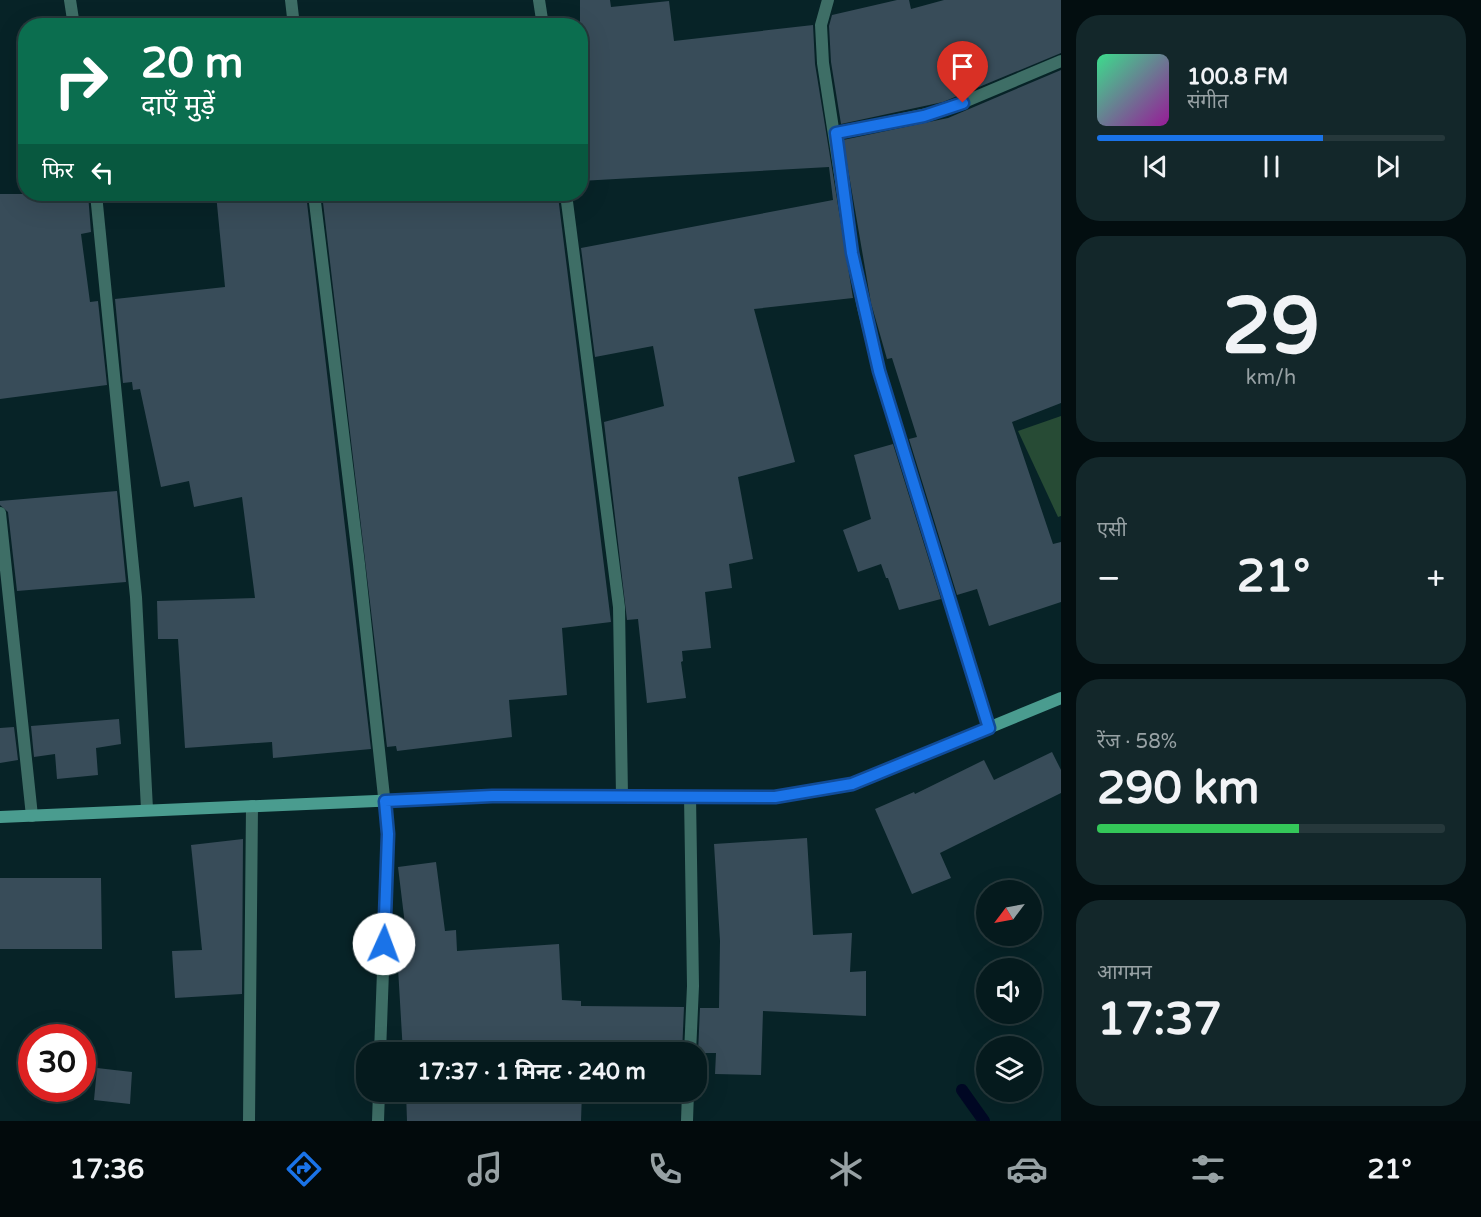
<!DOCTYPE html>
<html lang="hi">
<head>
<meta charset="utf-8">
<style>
	:root { --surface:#051a1d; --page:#13272a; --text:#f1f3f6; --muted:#97a1a4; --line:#26383b; --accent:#1a73e8 }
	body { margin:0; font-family:"Varela Round","Noto Sans Devanagari",sans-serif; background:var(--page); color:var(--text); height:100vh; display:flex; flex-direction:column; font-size:22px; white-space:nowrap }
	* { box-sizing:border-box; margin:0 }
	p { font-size:20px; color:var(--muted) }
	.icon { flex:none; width:33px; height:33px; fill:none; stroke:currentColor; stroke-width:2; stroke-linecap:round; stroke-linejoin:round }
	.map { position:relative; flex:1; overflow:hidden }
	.drawer { display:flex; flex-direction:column; gap:15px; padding:15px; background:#030e10; width:420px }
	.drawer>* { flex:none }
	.guide { position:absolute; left:18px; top:18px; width:570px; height:183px; border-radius:24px; box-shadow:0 6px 24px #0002,0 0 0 2px var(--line); background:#0b6e4f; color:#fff; overflow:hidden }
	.needle { width:39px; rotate:238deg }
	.buttons { position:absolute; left:976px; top:880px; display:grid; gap:12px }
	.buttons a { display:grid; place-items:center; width:66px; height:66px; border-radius:50%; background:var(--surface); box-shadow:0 6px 24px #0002,0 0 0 2px var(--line); font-size:30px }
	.speed { position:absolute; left:18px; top:1024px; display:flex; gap:12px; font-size:30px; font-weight:700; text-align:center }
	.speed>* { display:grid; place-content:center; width:78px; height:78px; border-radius:50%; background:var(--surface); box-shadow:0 6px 24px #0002,0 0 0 2px var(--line); line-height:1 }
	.speed .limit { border:9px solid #d22; background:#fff; color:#111 }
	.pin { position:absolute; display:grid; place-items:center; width:51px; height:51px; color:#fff; margin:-62px -26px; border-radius:50% 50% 50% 0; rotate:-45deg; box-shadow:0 0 6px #0007 }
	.pin .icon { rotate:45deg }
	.me { position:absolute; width:66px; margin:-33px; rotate:2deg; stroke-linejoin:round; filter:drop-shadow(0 0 4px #0008) }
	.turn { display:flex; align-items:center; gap:21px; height:126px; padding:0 24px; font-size:27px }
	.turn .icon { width:78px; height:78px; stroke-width:2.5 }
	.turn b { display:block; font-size:42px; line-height:51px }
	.then { display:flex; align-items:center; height:57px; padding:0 24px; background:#0003; gap:12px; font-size:22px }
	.big { font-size:45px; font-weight:700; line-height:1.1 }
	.drawer .card { flex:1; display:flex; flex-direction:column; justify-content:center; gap:9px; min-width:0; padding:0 21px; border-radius:24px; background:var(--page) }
	.drawer .dial { align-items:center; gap:0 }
	.dial b { font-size:78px; line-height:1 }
	.song { display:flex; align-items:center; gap:18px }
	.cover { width:72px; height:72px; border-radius:9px; background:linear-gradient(135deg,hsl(150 70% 55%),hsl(300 70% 35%)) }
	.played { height:6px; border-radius:3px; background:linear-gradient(90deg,var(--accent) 65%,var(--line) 65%) }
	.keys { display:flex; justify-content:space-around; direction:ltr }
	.heat { display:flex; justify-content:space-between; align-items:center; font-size:33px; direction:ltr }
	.charge { height:9px; border-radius:4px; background:linear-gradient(90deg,#34c759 58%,var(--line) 0) }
	.trip { position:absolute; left:356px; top:1042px; width:351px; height:60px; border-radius:24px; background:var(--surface); box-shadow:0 6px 24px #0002,0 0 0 2px var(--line); font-weight:700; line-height:60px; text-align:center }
	.menu { display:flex; height:96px; justify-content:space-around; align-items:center; background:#020a0c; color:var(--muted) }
	.menu .icon { width:42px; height:42px }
	.menu .active { color:var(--accent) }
	.menu b { font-size:27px; color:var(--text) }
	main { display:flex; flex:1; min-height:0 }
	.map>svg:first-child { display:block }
</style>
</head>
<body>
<main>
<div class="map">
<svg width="1061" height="1121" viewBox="0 0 1061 1121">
	<rect width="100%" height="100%" fill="#072327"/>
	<path fill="#274b35" d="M 1061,416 L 1061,516 L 1058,517 L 1018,431 Z"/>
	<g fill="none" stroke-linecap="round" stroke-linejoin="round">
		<path stroke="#010824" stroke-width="12" d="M 962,1090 L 984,1121"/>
	</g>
	<path fill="#384c59" d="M 580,0 L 610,0 L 611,7 L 669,1 L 674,41 L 813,25 L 815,64 L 853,298 L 754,309 L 795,462 L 738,477 L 753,559 L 729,564 L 732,588 L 705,592 L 711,648 L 682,651 L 683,661 L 681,662 L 686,698 L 647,703 L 638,619 L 627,620 L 604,422 L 664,406 L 653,346 L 595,357 L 581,248 L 833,200 L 829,167 L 580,181 Z
		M 897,0 L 909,0 L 911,9 L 944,0 L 1061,0 L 1061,53 L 943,102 L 841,124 L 831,62 L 829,26 L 832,15 Z
		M 1061,70 L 1061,403 L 1012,422 L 1053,544 L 1061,542 L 1061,602 L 989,626 L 977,589 L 957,595 L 909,439 L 917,437 L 892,358 L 887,359 L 871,303 L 843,140 L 948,118 Z
		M 0,194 L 88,194 L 91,232 L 81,234 L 90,302 L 98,301 L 107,385 L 0,399 Z
		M 216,194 L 306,194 L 371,749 L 273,758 L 272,742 L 185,748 L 178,639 L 158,639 L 157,601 L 255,598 L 242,497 L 194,507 L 189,481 L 161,487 L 140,389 L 133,390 L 132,382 L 123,383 L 115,299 L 225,287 Z
		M 322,194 L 453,194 L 454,202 L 558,196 L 611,622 L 562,628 L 567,695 L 509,700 L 512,737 L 397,751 L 396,746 L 387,747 Z
		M 893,444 L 941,599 L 899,610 L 888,578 L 886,578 L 881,564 L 858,572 L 843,530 L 871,519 L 854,455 Z
		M 117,491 L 126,582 L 17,591 L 8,512 L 0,505 L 0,501 Z
		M 119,719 L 121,744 L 96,748 L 98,775 L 57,779 L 55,754 L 34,757 L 31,726 Z
		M 14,727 L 18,760 L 0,763 L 0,728 Z
		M 1052,752 L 1061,770 L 1061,793 L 940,853 L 951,878 L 912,894 L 875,809 L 914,792 L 915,794 L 984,760 L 994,780 Z
		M 807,838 L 813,935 L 852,933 L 850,972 L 866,971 L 866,1016 L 763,1011 L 761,1075 L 715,1074 L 716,1053 L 698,1053 L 700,1008 L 719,1008 L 720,941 L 714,844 Z
		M 243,839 L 242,994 L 175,998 L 172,951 L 202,950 L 191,845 Z
		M 436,862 L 445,931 L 456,930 L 457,951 L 559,944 L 562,1000 L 581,1001 L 581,1006 L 684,1007 L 682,1053 L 403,1053 L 396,934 L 406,933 L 398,867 Z
		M 0,878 L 101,878 L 102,949 L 0,949 Z
		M 97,1068 L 132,1072 L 130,1104 L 94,1100 Z
		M 406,1092 L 582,1092 L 581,1121 L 407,1121 Z"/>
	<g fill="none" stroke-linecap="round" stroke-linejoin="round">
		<path stroke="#3e6e66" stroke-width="12" d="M 70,0 L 74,26
			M 291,0 L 294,26
			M 539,0 L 543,26
			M 828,0 L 821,25 L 823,63 L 852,253 L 863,307 L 879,371 L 989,728
			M 836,133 L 945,110 L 1061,61
			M 96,194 L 136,597 L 147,809
			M 314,194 L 359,564 L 388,834 L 380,1053
			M 566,194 L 619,607 L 622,796
			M 0,513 L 32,816
			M 690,1053 L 693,986 L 690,796
			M 249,1121 L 252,806
			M 378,1121 L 379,1092
			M 687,1121 L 688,1092"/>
		<path stroke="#4a9c8f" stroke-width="12" d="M 0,817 L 492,796 L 775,797 L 852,784 L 1061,698"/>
	</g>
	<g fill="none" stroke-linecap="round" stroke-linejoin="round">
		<defs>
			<path id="route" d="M 384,944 L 388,834 L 385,801 L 492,796 L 775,797 L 852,784 L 989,728 L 879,371 L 852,253 L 836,133 L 924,116 L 963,103"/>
		</defs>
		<use href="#route" stroke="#114b97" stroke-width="15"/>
		<use href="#route" stroke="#1a73e8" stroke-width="10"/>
	</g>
</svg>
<div class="buttons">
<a><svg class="needle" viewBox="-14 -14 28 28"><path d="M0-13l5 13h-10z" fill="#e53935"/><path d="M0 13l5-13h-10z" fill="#97a1a4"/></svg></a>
<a><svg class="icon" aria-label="sound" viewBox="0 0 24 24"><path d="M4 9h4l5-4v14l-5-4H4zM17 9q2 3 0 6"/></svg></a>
<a><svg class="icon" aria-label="layers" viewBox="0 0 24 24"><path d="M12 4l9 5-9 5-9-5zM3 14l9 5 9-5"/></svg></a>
</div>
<div class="speed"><div class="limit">30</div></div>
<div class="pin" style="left:963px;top:103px;background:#d93025"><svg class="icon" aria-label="arrive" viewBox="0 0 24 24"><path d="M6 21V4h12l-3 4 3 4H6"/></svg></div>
<svg class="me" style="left:384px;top:944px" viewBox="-20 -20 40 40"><circle r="19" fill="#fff"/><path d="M0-13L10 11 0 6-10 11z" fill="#1a73e8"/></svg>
<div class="trip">17:37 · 1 मिनट · 240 m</div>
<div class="guide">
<div class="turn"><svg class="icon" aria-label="right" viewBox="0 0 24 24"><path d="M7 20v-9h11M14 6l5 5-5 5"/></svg><div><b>20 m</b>दाएँ मुड़ें</div></div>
<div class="then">फिर<svg class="icon" aria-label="left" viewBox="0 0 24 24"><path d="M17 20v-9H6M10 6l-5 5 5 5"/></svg></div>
</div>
</div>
<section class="drawer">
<div class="card">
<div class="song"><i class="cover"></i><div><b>100.8 FM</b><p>संगीत</p></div></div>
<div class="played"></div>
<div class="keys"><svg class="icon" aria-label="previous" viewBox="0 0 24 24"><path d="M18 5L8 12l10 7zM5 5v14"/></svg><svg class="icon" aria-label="pause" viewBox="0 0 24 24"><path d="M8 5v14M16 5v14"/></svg><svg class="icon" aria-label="next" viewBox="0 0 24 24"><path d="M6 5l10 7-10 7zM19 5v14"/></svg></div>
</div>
<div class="card dial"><b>29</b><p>km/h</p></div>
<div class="card"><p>एसी</p>
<div class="heat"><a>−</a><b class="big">21°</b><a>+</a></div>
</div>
<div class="card"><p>रेंज · 58%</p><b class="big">290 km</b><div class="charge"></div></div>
<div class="card"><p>आगमन</p><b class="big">17:37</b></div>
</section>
</main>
<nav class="menu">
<b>17:36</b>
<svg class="icon active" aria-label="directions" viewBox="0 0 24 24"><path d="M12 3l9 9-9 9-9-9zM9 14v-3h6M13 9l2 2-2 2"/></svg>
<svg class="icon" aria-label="music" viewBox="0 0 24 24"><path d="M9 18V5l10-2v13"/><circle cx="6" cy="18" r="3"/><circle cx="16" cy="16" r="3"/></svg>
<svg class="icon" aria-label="phone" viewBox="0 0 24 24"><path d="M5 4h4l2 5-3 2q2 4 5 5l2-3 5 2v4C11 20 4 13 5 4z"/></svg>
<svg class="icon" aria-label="climate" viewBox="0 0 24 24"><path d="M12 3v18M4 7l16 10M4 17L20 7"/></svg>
<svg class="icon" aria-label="car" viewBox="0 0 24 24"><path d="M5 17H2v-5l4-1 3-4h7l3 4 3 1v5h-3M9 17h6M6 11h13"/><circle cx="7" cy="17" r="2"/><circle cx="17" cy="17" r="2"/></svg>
<svg class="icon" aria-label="filters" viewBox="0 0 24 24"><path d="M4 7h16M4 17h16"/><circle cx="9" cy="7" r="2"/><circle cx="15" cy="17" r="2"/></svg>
<b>21°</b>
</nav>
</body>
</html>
